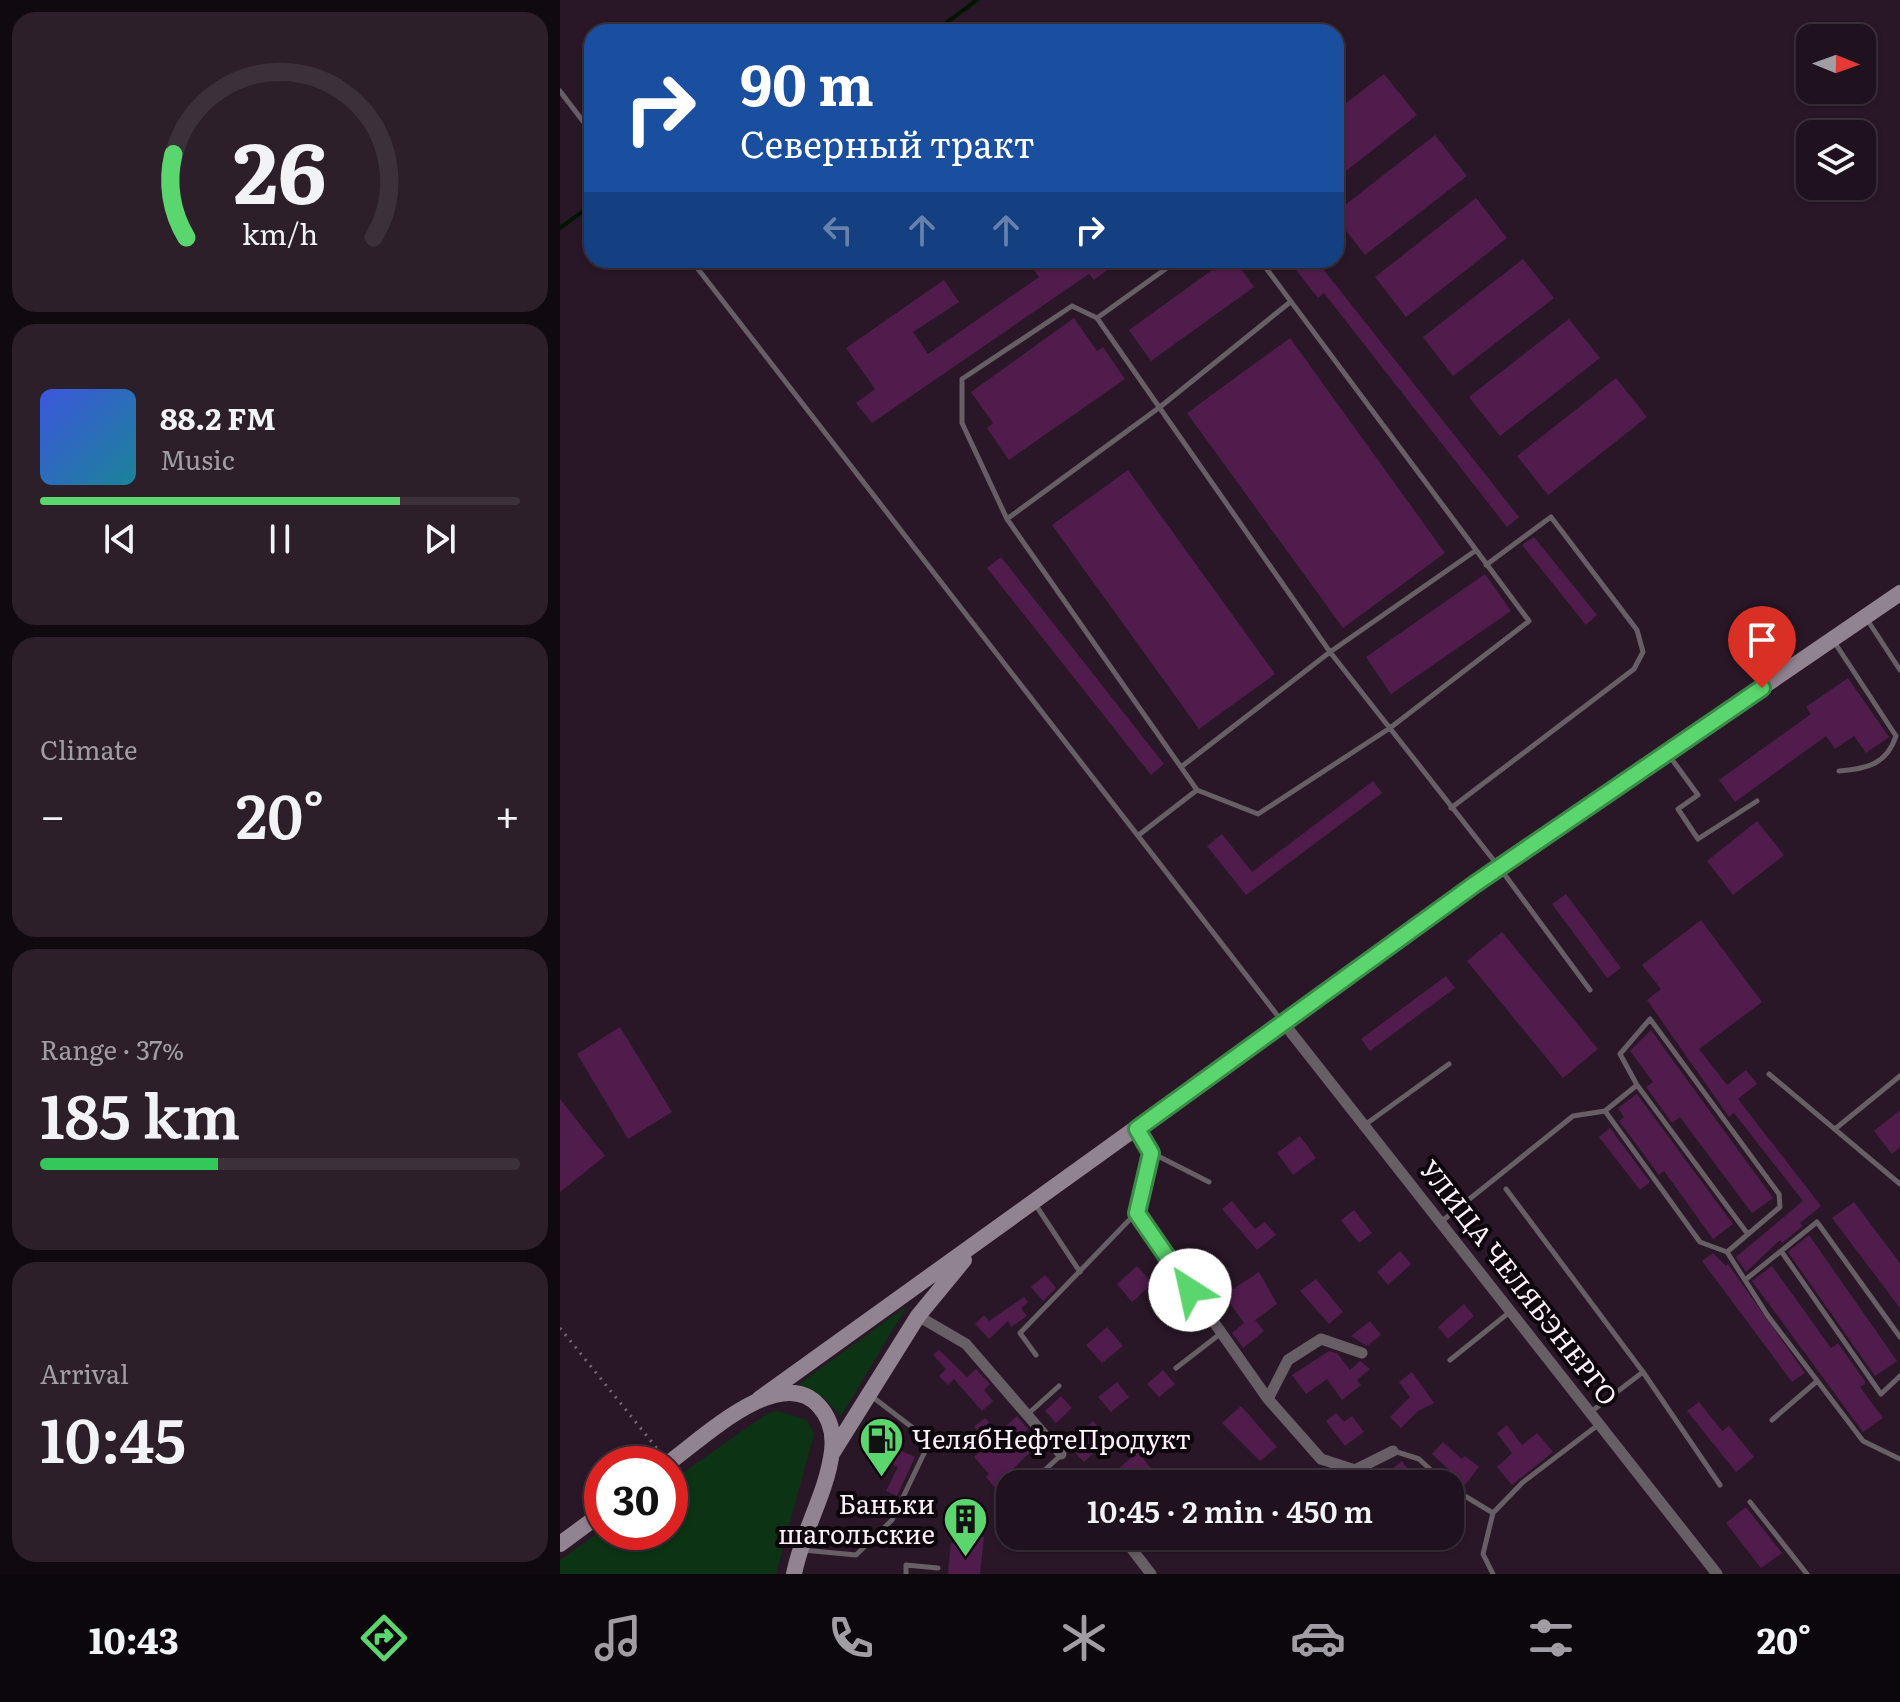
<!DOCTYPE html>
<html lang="en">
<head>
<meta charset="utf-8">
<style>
	:root { --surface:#1f111d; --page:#2c1f2a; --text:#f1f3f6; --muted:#a19da4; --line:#3c313b; --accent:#5bd56d }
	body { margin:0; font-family:Literata,serif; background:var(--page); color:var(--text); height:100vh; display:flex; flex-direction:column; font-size:30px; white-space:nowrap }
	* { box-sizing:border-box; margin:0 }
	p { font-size:26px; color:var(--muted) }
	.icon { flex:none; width:44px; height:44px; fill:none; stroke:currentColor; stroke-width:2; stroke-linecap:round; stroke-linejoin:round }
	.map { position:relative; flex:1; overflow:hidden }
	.drawer { display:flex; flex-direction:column; gap:12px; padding:12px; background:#110910; width:560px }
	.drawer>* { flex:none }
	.top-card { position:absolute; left:24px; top:24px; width:760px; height:244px; border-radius:24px; box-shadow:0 2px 6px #0004,0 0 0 2px var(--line); background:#1a4fa0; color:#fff; overflow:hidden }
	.needle { width:52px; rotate:91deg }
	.controls { position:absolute; left:1236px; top:24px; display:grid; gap:16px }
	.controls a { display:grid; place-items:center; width:80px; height:80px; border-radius:16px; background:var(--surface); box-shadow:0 2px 6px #0004,0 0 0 2px var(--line); font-size:40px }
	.speed { position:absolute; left:24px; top:1446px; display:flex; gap:16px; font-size:40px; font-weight:700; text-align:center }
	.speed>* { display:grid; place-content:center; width:104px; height:104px; border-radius:50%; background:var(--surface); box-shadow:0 2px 6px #0004,0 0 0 2px var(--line); line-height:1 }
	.speed .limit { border:12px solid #d22; background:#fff; color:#111 }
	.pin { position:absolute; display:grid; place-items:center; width:68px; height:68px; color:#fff; margin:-82px -34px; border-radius:50% 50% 50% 0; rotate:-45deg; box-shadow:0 0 8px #0007 }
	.pin .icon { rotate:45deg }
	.me { position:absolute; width:88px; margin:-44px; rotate:325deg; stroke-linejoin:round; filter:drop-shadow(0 0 6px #0008) }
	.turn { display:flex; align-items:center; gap:28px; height:168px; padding:0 24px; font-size:36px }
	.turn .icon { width:104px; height:104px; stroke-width:2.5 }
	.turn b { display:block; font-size:56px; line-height:68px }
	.lanes { display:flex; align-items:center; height:76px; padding:0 24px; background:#0003; justify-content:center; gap:40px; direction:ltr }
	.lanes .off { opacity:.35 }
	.big { font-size:60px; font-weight:600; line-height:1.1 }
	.drawer .widget { flex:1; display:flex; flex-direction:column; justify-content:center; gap:12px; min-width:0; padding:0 28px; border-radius:24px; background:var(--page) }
	.drawer .dial { align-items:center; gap:0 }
	.dial svg { height:208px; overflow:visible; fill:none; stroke:var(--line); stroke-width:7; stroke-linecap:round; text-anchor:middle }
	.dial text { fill:var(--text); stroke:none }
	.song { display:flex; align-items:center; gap:24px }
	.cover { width:96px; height:96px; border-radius:12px; background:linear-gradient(135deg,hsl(230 70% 55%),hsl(190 70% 35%)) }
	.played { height:8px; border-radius:4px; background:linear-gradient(90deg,var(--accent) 75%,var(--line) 75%) }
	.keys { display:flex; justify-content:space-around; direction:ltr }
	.heat { display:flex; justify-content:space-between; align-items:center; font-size:44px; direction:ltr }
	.charge { height:12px; border-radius:6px; background:linear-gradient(90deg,#34c759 37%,var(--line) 0) }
	.trip { position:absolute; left:436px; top:1470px; width:468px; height:80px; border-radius:24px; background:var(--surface); box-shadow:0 2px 6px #0004,0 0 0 2px var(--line); font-weight:600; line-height:80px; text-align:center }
	.tabs { display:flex; height:128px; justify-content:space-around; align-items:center; background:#0c070c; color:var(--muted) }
	.tabs .icon { width:56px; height:56px }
	.tabs .active { color:var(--accent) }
	.tabs b { font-size:36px; color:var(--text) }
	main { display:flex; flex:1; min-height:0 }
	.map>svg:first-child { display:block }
</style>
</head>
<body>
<main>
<section class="drawer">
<div class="widget dial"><svg viewBox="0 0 100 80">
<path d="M14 69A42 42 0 1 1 86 69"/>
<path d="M14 69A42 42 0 0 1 9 37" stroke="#5bd56d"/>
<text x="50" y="56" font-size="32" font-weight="700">26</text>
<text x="50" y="72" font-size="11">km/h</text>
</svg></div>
<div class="widget">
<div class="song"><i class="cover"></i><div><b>88.2 FM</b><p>Music</p></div></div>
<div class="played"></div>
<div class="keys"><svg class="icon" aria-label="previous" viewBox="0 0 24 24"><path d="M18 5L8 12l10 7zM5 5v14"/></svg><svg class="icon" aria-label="pause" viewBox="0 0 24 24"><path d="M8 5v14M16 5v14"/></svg><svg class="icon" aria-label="next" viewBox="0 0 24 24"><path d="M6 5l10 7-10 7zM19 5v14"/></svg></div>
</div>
<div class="widget"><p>Climate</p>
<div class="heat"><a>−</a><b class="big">20°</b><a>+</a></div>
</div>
<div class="widget"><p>Range · 37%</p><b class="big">185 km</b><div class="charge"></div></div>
<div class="widget"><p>Arrival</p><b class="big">10:45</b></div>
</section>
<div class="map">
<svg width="1340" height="1574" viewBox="0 0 1340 1574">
	<rect width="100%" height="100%" fill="#291727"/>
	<path fill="#0c3313" d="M 347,1306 L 281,1416 L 264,1398 L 239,1384 Z
		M 218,1411 L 247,1420 L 254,1434 L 216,1574 L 0,1574 L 0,1560 L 42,1530 L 110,1532 L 110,1482 L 208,1413 Z"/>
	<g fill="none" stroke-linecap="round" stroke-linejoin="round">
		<path stroke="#001400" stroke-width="4" d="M 374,32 L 417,0
			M 0,228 L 32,205"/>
	</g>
	<path fill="#501c4c" d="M 824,74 L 857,115 L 776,179 L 776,111 Z
		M 875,135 L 907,176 L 805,255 L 776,218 L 776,212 Z
		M 916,198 L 947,238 L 846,317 L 815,277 Z
		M 963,259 L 994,298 L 893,376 L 863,337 Z
		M 467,260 L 561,260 L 534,280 L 529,274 L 312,423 L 296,403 L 315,389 L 286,348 L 384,280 L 399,302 L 353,332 L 368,354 L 479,277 Z
		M 666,260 L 675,260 L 694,287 L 591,361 L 569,330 Z
		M 728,260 L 756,260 L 959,517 L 947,527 L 764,293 L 758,298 Z
		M 514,318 L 537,351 L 543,347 L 565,379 L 449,460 L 427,428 L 433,423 L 411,392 Z
		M 1009,319 L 1040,358 L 940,436 L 909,397 Z
		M 730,338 L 885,553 L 783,628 L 627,413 Z
		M 1056,378 L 1087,417 L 988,495 L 957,456 Z
		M 568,470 L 715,674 L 639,729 L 492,525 Z
		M 974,537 L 1037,615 L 1026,625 L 962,545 Z
		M 441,557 L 604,764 L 591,775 L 427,568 Z
		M 925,574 L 951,611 L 831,694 L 806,657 Z
		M 1288,678 L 1329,737 L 1306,753 L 1294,736 L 1275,749 L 1266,736 L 1175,802 L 1159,780 L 1251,714 L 1246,707 Z
		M 813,781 L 822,793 L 686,895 L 647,846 L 662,834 L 692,872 Z
		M 1197,821 L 1224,855 L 1173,895 L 1147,861 Z
		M 1006,894 L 1061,968 L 1047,978 L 992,904 Z
		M 1141,920 L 1202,1002 L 1139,1049 L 1167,1085 L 1186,1070 L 1197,1084 L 1178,1099 L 1261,1206 L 1240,1223 L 1243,1226 L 1222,1243 L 1220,1240 L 1186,1272 L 1176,1257 L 1243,1201 L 1174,1113 L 1169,1117 L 1087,1000 L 1101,989 L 1082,965 Z
		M 942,932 L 1038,1049 L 1003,1078 L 907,961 Z
		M 886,976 L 895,988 L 810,1051 L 801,1039 Z
		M 60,1027 L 112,1112 L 68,1139 L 17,1054 Z
		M 1091,1030 L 1213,1198 L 1192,1213 L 1120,1117 L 1112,1123 L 1086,1087 L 1093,1082 L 1070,1051 Z
		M 1077,1094 L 1173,1224 L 1153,1239 L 1104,1171 L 1099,1175 L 1059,1121 L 1064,1117 L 1058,1108 Z
		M 0,1099 L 45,1156 L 0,1192 Z
		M 1340,1110 L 1340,1147 L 1332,1154 L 1314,1131 Z
		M 1050,1128 L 1090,1182 L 1080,1190 L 1039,1137 Z
		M 740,1136 L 756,1158 L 733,1175 L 717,1153 Z
		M 672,1201 L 695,1229 L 705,1222 L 716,1235 L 697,1250 L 662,1209 Z
		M 1294,1202 L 1340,1263 L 1340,1308 L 1272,1218 Z
		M 794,1210 L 812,1233 L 799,1243 L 781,1220 Z
		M 1249,1235 L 1337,1361 L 1315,1376 L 1228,1252 Z
		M 840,1251 L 851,1264 L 828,1285 L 817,1272 Z
		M 1153,1253 L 1166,1266 L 1168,1264 L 1245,1373 L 1232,1382 L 1142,1261 Z
		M 577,1266 L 593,1283 L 572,1302 L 557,1284 Z
		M 1212,1266 L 1271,1348 L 1278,1343 L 1306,1383 L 1300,1387 L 1323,1418 L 1303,1432 L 1192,1281 Z
		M 699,1272 L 717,1304 L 695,1320 L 704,1331 L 683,1348 L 672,1333 L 684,1323 L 664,1295 Z
		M 485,1275 L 496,1288 L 483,1301 L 471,1287 Z
		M 756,1279 L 783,1312 L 769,1324 L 740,1291 Z
		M 464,1297 L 468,1302 L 461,1308 L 467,1316 L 451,1327 L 448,1321 L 429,1339 L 415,1324 L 424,1315 L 429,1321 Z
		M 904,1304 L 914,1316 L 888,1339 L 878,1327 Z
		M 810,1321 L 821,1335 L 807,1346 L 791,1336 Z
		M 547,1327 L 563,1346 L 542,1363 L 526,1345 Z
		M 379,1350 L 407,1377 L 416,1369 L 430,1384 L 424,1390 L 433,1401 L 422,1411 L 394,1379 L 388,1385 L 379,1376 L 386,1369 L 373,1355 Z
		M 769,1351 L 777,1353 L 790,1370 L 800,1361 L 810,1369 L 797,1380 L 801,1385 L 782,1400 L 767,1379 L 746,1394 L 732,1375 Z
		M 603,1370 L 615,1384 L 599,1397 L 587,1384 Z
		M 852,1372 L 874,1403 L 858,1411 L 841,1428 L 830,1417 L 850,1397 L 839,1382 Z
		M 557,1382 L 569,1397 L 551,1412 L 538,1397 Z
		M 501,1396 L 512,1408 L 496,1423 L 485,1411 Z
		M 1139,1402 L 1162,1431 L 1169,1426 L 1194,1457 L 1176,1472 L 1127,1411 Z
		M 681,1406 L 717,1447 L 700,1461 L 662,1423 Z
		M 776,1413 L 784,1422 L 792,1416 L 804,1432 L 785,1446 L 766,1421 Z
		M 457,1416 L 468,1429 L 464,1433 L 476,1446 L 451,1471 L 454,1475 L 437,1490 L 426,1477 L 429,1474 L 414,1457 L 429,1443 L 414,1427 L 425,1418 L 438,1433 Z
		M 533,1421 L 549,1439 L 524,1462 L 507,1444 Z
		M 947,1425 L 962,1445 L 977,1433 L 993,1452 L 952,1485 L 937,1467 L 952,1453 L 937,1433 Z
		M 318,1440 L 355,1457 L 337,1496 L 326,1491 L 338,1467 L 312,1454 Z
		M 883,1442 L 902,1459 L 905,1456 L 919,1467 L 905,1485 L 872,1454 Z
		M 578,1452 L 597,1476 L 588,1484 L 558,1484 L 551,1475 Z
		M 842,1461 L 859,1484 L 837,1484 L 828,1472 Z
		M 1186,1507 L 1222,1553 L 1201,1568 L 1166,1523 Z
		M 406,1534 L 424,1537 L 420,1574 L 388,1574 L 391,1543 L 405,1545 Z"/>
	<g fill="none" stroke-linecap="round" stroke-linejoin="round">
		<path stroke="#776775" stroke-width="3" stroke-dasharray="2 6" stroke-linecap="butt" d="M 0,1328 L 99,1451"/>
		<path stroke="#685e66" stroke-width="5" d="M 0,91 L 32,133
			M 131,260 L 721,1020
			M 537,318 L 770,652 L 939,867 L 1030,990
			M 447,519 L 402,423 L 402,379 L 512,306 L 537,318 L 618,260
			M 1308,621 L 1340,670
			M 1273,640 L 1336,736 C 1327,764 1307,769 1279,771
			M 1108,754 L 1138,795 L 1118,809 L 1138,839 L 1197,801
			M 621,767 L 770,652 L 915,551
			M 637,790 L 698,814 L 830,728 L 969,621 L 700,260
			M 891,808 L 1074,669 L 1083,652 L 1077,630 L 991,517 L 926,565
			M 580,834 L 637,790 L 447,519 L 600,407 L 729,303
			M 1209,1074 L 1340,1184
			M 1045,1111 L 1140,1242 L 1167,1252 L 1208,1316 L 1303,1441 L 1340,1459
			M 806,1124 L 889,1064
			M 1275,1129 L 1340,1076
			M 592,1153 L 649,1182
			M 946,1189 L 1083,1372 L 1032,1411
			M 475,1204 L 520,1272
			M 882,1221 L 1013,1116 L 1045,1111 L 1077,1085
			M 1221,1251 L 1321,1394 L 1340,1376
			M 1167,1252 L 1220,1207 L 1219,1194 L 1090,1019 L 1060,1054 L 1077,1085 L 1187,1233
			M 1185,1280 L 1257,1222 L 1340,1337
			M 476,1355 L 460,1333 L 576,1213
			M 890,1360 L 951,1311
			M 616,1368 L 660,1334
			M 1083,1372 L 1160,1485
			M 469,1413 L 499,1386
			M 1212,1420 L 1256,1382
			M 834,1451 L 859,1459 L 886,1484
			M 470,1484 L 501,1455
			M 890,1487 L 933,1513
			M 1190,1502 L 1247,1574
			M 243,1550 L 296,1555 L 332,1520 L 370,1441 L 310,1395
			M 346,1574 L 346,1565 L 378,1568
			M 933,1574 L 923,1554 L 933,1513 L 962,1483 L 1038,1425"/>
		<path stroke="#685e66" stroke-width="11" d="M 722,1021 L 1157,1574
			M 577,1129 L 591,1153 L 577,1213 L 708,1399 L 761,1459 L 795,1470 L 833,1451
			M 358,1316 L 406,1344 L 501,1454
			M 708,1399 L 728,1360 L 761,1339 L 802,1353
			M 562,1536 L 591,1574"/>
		<path stroke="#928390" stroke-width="16" d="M 199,1399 L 939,867 L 1340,593
			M 273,1452 L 358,1316 L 404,1260
			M 107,1464 C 141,1440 221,1362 259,1406 C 270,1418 274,1434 272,1451 C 267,1493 242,1532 234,1574
			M 0,1544 L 42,1513"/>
	</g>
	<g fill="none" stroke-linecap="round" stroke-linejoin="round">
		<defs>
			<path id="route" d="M 630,1290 L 577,1213 L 591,1153 L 577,1129 L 915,884 L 1202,688"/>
		</defs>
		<use href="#route" stroke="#3b8a47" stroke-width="20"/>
		<use href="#route" stroke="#5bd56d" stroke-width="14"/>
	</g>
	<defs>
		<symbol id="fuel-pin" viewBox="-11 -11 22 30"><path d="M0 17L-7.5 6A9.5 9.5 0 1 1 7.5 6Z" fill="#5bd56d" stroke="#0d060c"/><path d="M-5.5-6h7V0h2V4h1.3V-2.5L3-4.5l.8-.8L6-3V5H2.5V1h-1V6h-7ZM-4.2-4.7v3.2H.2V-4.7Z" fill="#111"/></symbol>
		<symbol id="building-pin" viewBox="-11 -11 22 30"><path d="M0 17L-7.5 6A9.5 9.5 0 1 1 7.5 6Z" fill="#5bd56d" stroke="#0d060c"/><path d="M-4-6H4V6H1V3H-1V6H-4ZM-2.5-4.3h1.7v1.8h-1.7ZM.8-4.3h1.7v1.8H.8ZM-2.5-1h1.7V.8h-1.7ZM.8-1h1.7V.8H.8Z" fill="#111"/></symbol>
	</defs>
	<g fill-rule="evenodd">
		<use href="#fuel-pin" x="296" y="1414" width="51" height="69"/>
		<use href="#building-pin" x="380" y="1494" width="51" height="69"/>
	</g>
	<g text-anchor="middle" stroke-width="8" stroke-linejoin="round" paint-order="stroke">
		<g font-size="26" fill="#fdf0fb" stroke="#0d060c">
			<text transform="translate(958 1283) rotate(52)" y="9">УЛИЦА ЧЕЛЯБЭНЕРГО</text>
		</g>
		<g font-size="26" fill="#fdf0fb" stroke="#0d060c" text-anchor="start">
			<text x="352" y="1449">ЧелябНефтеПродукт</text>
			<text x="375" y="1514" text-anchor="end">Баньки<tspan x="375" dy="30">шагольские</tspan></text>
		</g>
	</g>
</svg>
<div class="controls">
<a><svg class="needle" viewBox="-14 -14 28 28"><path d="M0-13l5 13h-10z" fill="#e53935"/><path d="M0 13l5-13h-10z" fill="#a19da4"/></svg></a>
<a><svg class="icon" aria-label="layers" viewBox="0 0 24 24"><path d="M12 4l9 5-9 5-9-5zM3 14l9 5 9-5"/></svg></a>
</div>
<div class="speed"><div class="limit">30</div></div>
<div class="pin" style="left:1202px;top:688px;background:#d93025"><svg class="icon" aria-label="arrive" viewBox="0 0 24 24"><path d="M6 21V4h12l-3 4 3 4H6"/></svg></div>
<svg class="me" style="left:630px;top:1290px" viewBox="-20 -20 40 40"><circle r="19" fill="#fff"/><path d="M0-13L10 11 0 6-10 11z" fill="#5bd56d"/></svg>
<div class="trip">10:45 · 2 min · 450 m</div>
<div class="top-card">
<div class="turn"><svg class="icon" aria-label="right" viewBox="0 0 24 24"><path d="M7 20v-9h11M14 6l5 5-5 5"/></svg><div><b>90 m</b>Северный тракт</div></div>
<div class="lanes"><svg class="icon off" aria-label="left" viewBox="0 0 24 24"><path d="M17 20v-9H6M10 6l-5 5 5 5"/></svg><svg class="icon off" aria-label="ahead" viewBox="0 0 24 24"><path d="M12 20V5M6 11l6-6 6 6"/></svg><svg class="icon off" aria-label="ahead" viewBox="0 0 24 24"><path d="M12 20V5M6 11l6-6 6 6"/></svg><svg class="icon" aria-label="right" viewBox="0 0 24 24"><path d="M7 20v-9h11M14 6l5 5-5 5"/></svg></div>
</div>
</div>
</main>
<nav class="tabs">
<b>10:43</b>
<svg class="icon active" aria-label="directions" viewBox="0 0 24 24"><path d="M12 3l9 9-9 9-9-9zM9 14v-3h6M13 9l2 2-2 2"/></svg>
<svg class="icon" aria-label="music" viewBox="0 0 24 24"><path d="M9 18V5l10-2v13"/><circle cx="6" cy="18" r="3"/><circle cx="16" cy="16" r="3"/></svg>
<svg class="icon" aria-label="phone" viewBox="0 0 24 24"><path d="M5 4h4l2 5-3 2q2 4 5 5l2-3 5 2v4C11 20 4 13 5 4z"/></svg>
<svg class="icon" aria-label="climate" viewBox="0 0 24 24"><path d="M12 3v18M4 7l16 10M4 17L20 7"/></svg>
<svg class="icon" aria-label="car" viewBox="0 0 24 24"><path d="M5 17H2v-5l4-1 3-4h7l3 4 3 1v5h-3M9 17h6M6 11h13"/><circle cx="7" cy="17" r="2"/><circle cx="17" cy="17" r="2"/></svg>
<svg class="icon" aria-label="filters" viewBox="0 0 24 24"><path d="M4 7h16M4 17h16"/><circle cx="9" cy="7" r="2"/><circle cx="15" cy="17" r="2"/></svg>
<b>20°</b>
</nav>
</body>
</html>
